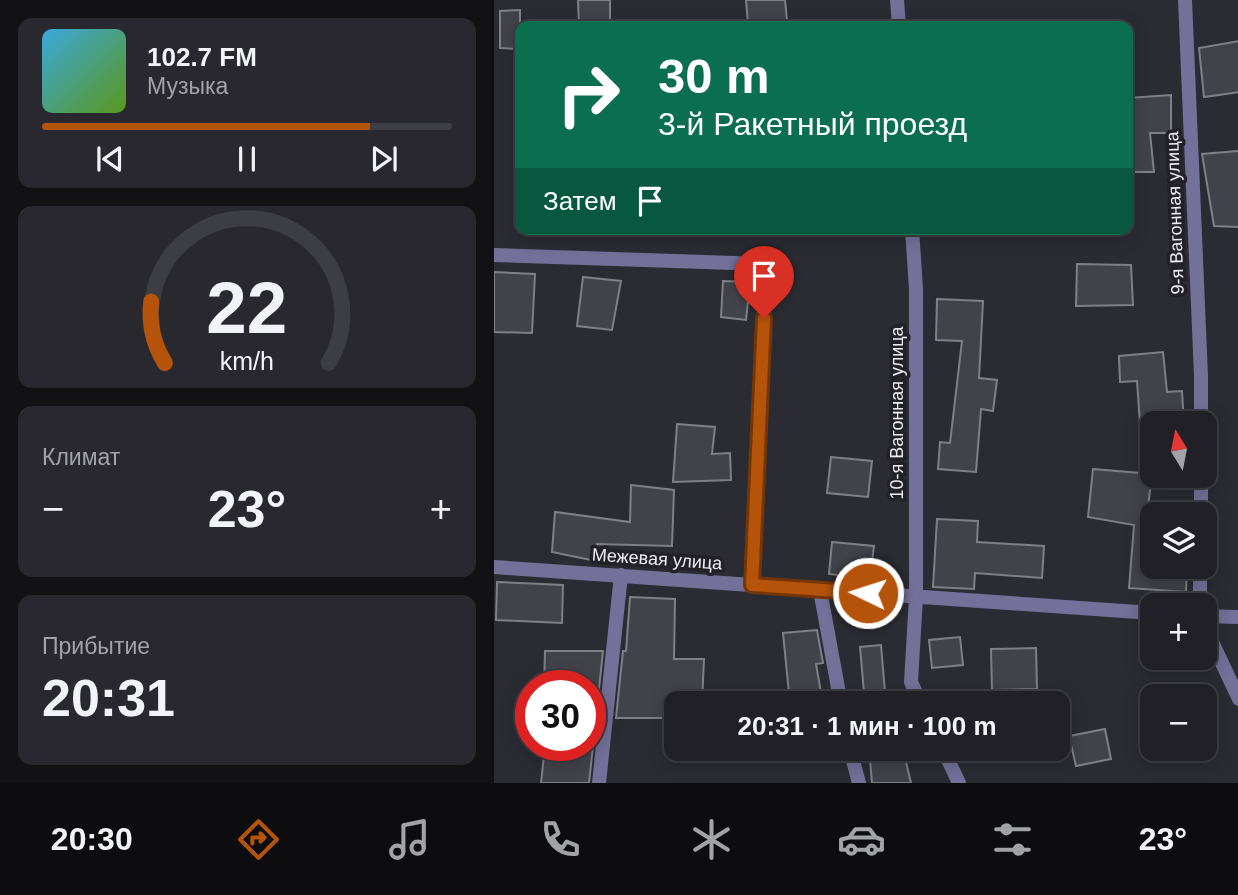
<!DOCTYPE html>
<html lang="ru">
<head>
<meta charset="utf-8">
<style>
	:root { --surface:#202026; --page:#28282e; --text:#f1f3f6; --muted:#a2a3a7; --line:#3d3e43; --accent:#b45309 }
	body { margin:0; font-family:Arial,sans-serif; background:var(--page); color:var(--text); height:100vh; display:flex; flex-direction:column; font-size:26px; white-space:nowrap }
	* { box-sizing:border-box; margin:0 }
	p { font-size:23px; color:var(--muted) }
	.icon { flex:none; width:38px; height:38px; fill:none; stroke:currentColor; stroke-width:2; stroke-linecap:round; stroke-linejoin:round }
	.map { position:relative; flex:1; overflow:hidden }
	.side { display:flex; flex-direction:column; gap:18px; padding:18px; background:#121215; width:494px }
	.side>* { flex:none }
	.top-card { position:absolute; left:21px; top:21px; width:618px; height:214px; border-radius:14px; box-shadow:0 4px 18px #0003,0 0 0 2px var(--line); background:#0b6e4f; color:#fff; overflow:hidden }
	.needle { width:46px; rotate:350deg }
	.controls { position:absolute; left:646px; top:411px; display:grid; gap:14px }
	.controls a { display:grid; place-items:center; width:77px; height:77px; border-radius:14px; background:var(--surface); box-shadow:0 4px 18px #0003,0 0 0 2px var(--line); font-size:35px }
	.speed { position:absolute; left:21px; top:670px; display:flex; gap:14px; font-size:35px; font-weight:700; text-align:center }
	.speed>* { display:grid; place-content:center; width:91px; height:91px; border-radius:50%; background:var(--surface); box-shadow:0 4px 18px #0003,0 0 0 2px var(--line); line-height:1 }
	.speed .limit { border:10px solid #d22; background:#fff; color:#111 }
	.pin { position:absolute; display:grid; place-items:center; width:60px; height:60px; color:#fff; margin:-72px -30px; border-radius:50% 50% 50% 0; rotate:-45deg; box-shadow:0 0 7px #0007 }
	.pin .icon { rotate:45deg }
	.me { position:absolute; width:77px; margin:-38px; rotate:274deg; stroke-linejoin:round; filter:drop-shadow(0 0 5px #0008) }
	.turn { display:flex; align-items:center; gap:24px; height:147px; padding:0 28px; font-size:32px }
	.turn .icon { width:91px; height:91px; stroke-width:2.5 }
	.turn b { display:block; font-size:49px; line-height:60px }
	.then { display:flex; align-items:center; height:66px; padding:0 28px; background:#0003; gap:14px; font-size:26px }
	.big { font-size:52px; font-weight:700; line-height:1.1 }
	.side .tile { flex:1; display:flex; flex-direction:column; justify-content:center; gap:10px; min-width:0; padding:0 24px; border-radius:14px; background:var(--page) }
	.side .dial { align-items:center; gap:0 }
	.dial svg { height:182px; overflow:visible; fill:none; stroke:var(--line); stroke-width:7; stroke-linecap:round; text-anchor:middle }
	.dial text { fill:var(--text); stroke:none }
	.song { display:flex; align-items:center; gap:21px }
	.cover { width:84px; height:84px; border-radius:10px; background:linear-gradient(135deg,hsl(200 70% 55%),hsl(90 70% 35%)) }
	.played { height:7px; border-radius:4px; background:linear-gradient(90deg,var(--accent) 80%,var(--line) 80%) }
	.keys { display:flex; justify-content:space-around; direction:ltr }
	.heat { display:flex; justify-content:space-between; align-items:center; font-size:38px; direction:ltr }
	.trip { position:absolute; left:170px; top:691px; width:406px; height:70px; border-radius:14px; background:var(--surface); box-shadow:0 4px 18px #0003,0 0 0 2px var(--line); font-weight:700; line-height:70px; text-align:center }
	.dock { display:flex; height:112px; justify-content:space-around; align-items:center; background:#0d0d0f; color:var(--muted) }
	.dock .icon { width:49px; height:49px }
	.dock .current { color:var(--accent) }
	.dock b { font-size:32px; color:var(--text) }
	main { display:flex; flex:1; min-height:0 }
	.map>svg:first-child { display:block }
</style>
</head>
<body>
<main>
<section class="side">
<div class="tile">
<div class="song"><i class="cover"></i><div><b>102.7 FM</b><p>Музыка</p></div></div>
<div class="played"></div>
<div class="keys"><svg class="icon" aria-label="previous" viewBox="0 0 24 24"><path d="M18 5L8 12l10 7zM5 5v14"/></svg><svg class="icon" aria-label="pause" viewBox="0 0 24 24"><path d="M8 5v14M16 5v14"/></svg><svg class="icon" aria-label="next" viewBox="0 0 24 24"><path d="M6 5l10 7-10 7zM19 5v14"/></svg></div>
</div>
<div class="tile dial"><svg viewBox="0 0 100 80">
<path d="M14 69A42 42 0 1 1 86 69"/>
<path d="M14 69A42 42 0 0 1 8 42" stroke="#b45309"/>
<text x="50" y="56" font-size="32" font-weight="700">22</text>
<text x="50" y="72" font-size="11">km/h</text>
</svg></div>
<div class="tile"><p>Климат</p>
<div class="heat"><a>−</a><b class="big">23°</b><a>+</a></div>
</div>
<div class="tile"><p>Прибытие</p><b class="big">20:31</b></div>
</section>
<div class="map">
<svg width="745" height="783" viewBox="0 0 745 783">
	<rect width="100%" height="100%" fill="#2b2b33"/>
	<path fill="#42424a" stroke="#7f7f88" stroke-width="2" d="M 84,0 L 116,0 L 116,26 L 85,26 Z
		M 252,0 L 291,0 L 293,20 L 254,24 Z
		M 26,10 L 26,49 L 6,48 L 6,11 Z
		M 745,41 L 745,92 L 710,97 L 705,48 Z
		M 677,95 L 677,133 L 656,133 L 660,172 L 634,172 L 634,98 Z
		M 745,151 L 745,227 L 720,226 L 708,154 Z
		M 583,264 L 637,265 L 639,305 L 582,306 Z
		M 0,272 L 41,274 L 38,333 L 0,332 Z
		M 89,277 L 127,281 L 118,330 L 83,326 Z
		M 229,281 L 256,282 L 252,320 L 227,317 Z
		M 443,299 L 489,301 L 485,378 L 503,380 L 499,411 L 487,409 L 482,472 L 444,469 L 446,442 L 456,443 L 468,341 L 442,340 Z
		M 669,352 L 673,392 L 688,391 L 690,424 L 646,424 L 643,381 L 626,382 L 625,356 Z
		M 183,424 L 221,427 L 218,454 L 236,453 L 237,480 L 179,482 Z
		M 337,457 L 378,461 L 374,497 L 333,493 Z
		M 599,469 L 658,474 L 654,507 L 658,507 L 658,567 L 693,567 L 692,592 L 635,588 L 640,525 L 594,517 Z
		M 137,485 L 180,490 L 178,546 L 103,544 L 102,561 L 58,552 L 61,512 L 136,522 Z
		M 443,519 L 484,521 L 483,542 L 550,546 L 548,578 L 481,573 L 480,589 L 439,587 Z
		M 338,542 L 380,546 L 376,579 L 335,574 Z
		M 3,582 L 69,585 L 68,623 L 2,620 Z
		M 136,597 L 181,599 L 180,659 L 210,659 L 208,704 L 182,704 L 182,718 L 122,718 L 129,651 L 132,651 Z
		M 323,630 L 329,663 L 322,664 L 329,704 L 296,704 L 289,633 Z
		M 466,637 L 469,665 L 438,668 L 435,640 Z
		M 387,645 L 392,704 L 371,704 L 366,647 Z
		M 542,648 L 543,689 L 498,690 L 497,649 Z
		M 51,651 L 109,651 L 102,717 L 96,717 L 96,686 L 50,686 Z
		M 611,729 L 617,759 L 582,766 L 575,736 Z
		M 51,746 L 99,746 L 95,783 L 47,783 Z
		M 375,749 L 409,749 L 417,783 L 378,783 Z"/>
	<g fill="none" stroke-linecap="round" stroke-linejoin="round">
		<path stroke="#737099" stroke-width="14" d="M 403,0 L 405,26
			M 691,0 L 707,376 L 707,424
			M 418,229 L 422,289 L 422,597 L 417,682 L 427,704
			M 0,255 L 272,264 L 258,585
			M 707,514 L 707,476
			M 0,567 L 658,613
			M 326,590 L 347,704
			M 706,606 L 706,567
			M 710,616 L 745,617
			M 710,625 L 745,699
			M 356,749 L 365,783
			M 449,749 L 465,783
			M 105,783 L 127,575"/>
	</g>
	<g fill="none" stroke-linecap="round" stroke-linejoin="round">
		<defs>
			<path id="route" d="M 270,318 L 258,585 L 374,593"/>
		</defs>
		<use href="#route" stroke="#753606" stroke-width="18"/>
		<use href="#route" stroke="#b45309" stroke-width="12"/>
	</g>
	<g text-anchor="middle" stroke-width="7" stroke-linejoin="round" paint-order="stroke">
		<g font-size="18" fill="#ededf2" stroke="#222129">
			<text transform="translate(681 213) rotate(-92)" y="6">9-я Вагонная улица</text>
			<text transform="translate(403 413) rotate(-90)" y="6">10-я Вагонная улица</text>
			<text transform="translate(163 559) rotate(4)" y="6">Межевая улица</text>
		</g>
	</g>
</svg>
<div class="controls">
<a><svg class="needle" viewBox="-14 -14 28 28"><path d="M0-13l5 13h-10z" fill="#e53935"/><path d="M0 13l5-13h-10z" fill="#a2a3a7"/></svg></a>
<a><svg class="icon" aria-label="layers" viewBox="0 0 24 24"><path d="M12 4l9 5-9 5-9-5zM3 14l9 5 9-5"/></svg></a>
<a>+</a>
<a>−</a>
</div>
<div class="speed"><div class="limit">30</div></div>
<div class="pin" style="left:270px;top:318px;background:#d93025"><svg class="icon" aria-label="arrive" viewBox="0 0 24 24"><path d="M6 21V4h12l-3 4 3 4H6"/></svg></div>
<svg class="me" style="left:374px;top:593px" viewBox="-20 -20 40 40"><circle r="17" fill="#b45309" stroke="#fff" stroke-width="3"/><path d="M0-11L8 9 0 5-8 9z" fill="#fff"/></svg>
<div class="trip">20:31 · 1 мин · 100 m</div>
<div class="top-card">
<div class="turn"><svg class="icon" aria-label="right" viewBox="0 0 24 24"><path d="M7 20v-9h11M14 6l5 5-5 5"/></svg><div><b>30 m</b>3-й Ракетный проезд</div></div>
<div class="then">Затем<svg class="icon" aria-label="arrive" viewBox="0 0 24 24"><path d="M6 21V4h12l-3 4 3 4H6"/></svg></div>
</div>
</div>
</main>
<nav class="dock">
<b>20:30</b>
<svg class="icon current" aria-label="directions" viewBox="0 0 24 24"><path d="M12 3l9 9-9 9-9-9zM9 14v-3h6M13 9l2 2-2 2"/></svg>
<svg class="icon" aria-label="music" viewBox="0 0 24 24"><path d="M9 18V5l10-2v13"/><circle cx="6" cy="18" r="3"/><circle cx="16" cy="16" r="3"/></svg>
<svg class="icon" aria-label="phone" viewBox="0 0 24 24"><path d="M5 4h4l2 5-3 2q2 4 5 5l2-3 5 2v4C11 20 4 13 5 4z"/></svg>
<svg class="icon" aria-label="climate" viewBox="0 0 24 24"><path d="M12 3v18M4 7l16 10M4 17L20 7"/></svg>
<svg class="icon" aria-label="car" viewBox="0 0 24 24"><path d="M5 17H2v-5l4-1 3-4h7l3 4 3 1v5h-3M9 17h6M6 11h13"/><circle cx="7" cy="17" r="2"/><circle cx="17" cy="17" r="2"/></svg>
<svg class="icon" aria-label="filters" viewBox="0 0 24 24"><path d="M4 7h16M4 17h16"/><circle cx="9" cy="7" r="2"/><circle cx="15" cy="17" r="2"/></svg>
<b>23°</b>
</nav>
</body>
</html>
